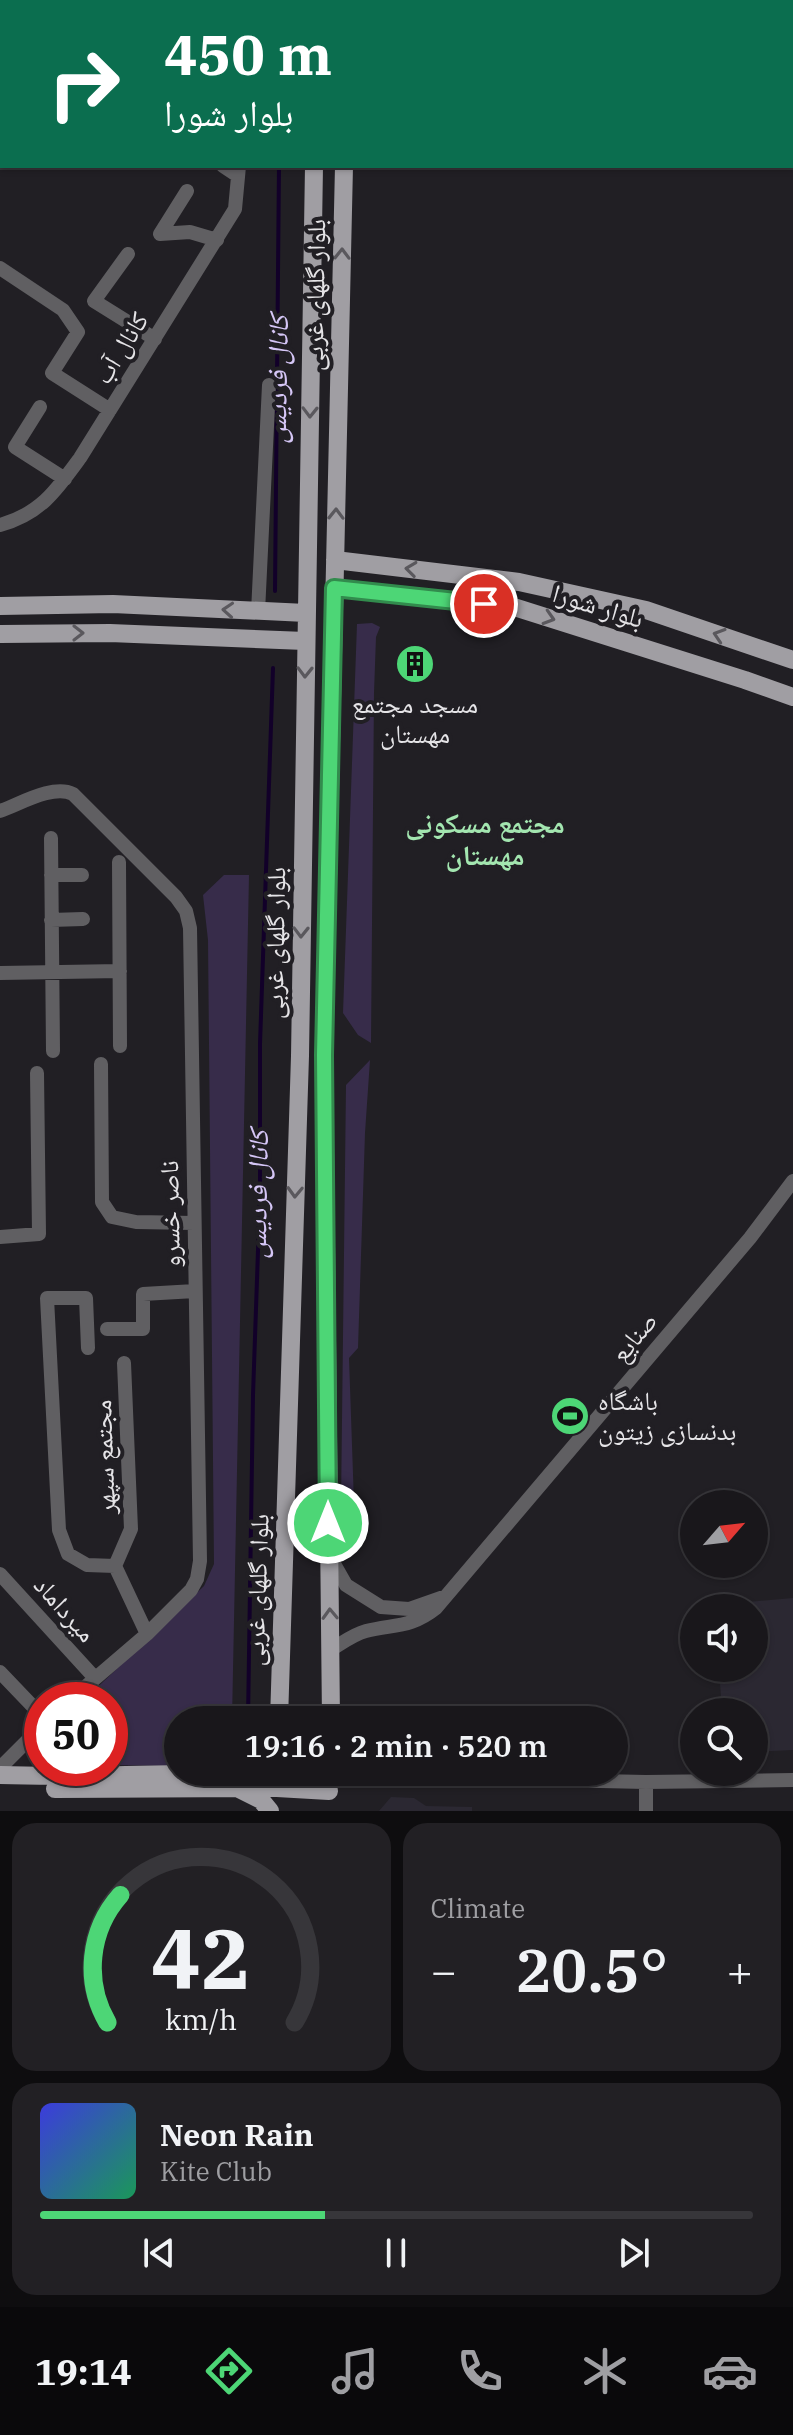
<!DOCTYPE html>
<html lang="en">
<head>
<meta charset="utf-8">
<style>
	:root { --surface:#19171b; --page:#222024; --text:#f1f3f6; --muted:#9f9fa3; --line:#37363a; --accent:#4dd676 }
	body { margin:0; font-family:"IBM Plex Serif","Noto Naskh Arabic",serif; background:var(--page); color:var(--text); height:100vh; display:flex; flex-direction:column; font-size:30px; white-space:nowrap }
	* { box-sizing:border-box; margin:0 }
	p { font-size:26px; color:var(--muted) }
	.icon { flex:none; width:44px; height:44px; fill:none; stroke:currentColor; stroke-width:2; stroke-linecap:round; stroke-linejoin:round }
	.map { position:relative; height:1811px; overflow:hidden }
	.details { display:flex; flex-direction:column; gap:12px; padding:12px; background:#0e0d0f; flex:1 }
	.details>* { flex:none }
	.guide { position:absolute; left:0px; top:0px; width:794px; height:168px; box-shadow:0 2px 6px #0004,0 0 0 2px var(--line); background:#0b6e4f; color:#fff; overflow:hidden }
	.needle { width:52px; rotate:62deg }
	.tools { position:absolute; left:680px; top:1490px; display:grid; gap:16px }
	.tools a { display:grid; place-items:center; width:88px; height:88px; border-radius:50%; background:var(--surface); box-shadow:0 2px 6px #0004,0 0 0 2px var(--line); font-size:40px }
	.speed { position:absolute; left:24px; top:1682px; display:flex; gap:16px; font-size:40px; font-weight:700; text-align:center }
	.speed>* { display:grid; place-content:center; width:104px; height:104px; border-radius:50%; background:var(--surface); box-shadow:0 2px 6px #0004,0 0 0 2px var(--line); line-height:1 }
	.speed .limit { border:12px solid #d22; background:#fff; color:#111 }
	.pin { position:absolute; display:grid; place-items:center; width:68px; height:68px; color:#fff; margin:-34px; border:4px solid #fff; border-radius:50%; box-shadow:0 2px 8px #0007 }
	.me { position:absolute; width:88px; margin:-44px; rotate:0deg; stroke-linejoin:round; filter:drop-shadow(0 0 6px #0008) }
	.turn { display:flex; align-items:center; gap:28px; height:168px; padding:0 32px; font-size:36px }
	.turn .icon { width:104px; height:104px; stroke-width:2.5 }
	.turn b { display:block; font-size:56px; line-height:68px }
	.big { font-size:60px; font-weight:600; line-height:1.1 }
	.details .card { flex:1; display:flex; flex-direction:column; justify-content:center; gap:12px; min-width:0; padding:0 28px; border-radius:24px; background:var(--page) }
	.details .dial { align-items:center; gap:0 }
	.dial svg { height:208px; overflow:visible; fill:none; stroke:var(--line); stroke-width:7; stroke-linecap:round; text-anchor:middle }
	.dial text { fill:var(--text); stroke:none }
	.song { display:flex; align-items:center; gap:24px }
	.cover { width:96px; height:96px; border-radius:12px; background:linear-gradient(135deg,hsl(240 70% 55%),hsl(150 70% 35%)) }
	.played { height:8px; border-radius:4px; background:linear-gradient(90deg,var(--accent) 40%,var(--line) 40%) }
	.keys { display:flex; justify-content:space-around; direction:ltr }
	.heat { display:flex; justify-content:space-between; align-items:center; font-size:44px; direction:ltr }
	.details .tiles { flex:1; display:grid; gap:12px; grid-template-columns:1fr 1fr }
	.card:last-child { grid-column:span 2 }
	.trip { position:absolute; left:164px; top:1706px; width:464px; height:80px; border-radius:40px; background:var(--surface); box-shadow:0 2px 6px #0004,0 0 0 2px var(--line); font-weight:600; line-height:80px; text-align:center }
	.tabs { display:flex; height:128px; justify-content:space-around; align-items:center; background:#0a090b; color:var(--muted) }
	.tabs .icon { width:56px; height:56px }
	.tabs .on { color:var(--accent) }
	.tabs b { font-size:36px; color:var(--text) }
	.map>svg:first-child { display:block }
</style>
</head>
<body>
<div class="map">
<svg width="793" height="1811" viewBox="0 0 793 1811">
	<rect width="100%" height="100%" fill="#211f24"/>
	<path fill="#2b2832" d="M 793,1598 L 793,1750 L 754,1752 L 754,1712 L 722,1712 L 719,1668 L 754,1668 L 754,1608 L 714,1608 L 714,1605 Z
		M 391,1797 L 414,1798 L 426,1806 L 472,1807 L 472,1811 L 379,1811 Z"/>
	<path fill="#372c4a" d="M 398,0 L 793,0 L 793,95 L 792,2 L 397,2 Z
		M 372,623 L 380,627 L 376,637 L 374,693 L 371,1043 L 358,1035 L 343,1013 L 357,624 Z
		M 224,875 L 249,875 L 232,1720 L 178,1720 L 178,1766 L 110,1765 L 110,1700 L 84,1700 L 204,1586 L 214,1564 L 208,940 L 203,895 Z
		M 370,1060 L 365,1133 L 358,1348 L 349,1358 L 354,1503 L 341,1504 L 346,1085 Z"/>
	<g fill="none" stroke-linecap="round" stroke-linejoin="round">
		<path stroke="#120029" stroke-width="4" d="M 285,2 L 285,0
			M 275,591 L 279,166
			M 248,1720 L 253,1395 L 260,1193 L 260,1044 L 273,668"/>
		<path stroke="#605f62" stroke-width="14" d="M 198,2 L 199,0
			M 247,2 L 247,0
			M 792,129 L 793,128
			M 223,166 L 238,176
			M 187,191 L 160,234 L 190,232 L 217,240
			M 128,254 L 94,301 L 155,339
			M 0,268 L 63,310 L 78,332 L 52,373 L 110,410
			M 40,407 L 15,447 L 65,479
			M 0,525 C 40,514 56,491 80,458 L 235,209 L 239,166
			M 258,612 L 269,385
			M 0,811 C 20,804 53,784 73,794 L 176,897 L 186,911 L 190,928 L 200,1561 L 197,1579 L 191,1590 L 147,1634 L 70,1700
			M 51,838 L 53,1051
			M 119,862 L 120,1046
			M 51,875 L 82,875
			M 51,920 L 83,919
			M 0,973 L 120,971
			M 101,1064 L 102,1202 L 112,1217 L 136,1222 L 194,1223
			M 0,1237 L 39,1234 L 37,1073
			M 107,1329 L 143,1329 L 143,1294 L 195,1291
			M 88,1348 L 86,1298 L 47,1298 L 59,1530 L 68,1554 L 87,1565 L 115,1566
			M 124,1363 L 131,1529 L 115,1566 L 147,1634
			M 329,1555 L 346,1585 L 381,1607 L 409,1609 L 446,1596
			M 0,1574 L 94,1677
			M 332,1649 C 342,1643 354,1634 366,1631 C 394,1624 411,1628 436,1608 L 750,1238 L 793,1181
			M 0,1672 L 42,1716
			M 0,1768 L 42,1726
			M 330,1775 L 646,1782 L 793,1780
			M 646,1811 L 646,1782"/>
		<path stroke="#a09ea3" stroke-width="18" d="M 317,0 L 317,2
			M 351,2 L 351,0
			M 335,560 L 519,582 L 646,610 L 793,660
			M 334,588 L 514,607 L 745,680 L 793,697
			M 0,606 L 113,604 L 306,613
			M 0,634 L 110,633 L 305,641
			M 279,1720 L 300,1056 L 314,166
			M 331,1720 L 324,1055 L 344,166
			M 0,1775 C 110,1779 220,1769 330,1775
			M 55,1789 L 277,1788 L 329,1791
			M 239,1789 L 261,1800 L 270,1811"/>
	</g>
	<defs><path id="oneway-chevron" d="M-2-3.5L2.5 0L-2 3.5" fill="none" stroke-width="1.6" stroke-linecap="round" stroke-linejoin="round" transform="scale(2)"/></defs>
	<g stroke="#5a585d">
		<use href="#oneway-chevron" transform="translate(342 254) rotate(-89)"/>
		<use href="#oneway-chevron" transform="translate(310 412) rotate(91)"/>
		<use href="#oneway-chevron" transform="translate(336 514) rotate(-89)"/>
		<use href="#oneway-chevron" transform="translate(411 569) rotate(-173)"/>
		<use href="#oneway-chevron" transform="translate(228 610) rotate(-176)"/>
		<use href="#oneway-chevron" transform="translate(549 618) rotate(17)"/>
		<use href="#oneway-chevron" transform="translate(78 633)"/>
		<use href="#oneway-chevron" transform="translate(719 635) rotate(-162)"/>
		<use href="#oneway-chevron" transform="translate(305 672) rotate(91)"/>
		<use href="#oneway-chevron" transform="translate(301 932) rotate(91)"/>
		<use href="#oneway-chevron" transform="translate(295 1192) rotate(92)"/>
		<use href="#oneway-chevron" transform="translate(330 1614) rotate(-92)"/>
	</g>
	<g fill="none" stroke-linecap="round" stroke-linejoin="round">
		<defs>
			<path id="route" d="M 328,1523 L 324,1055 L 334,588 L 484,604"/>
		</defs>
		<use href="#route" stroke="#328b4d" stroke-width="20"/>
		<use href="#route" stroke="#4dd676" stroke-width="14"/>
	</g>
	<defs>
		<symbol id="building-disc" viewBox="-11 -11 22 22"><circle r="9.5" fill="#4dd676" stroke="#211f24"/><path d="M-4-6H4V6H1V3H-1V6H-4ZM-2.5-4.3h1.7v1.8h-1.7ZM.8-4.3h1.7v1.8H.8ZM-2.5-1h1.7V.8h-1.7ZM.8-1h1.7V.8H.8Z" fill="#111"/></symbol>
		<symbol id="stadium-disc" viewBox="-11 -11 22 22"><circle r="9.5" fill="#4dd676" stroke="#211f24"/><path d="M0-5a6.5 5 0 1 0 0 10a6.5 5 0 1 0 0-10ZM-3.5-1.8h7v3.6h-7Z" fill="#111"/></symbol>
	</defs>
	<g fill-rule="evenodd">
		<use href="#building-disc" x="393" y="642" width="44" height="44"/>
		<use href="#stadium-disc" x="548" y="1394" width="44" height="44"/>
	</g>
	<g text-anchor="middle" stroke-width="8" stroke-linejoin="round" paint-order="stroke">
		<g font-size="26" fill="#e5e4e7" stroke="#211f24">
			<text transform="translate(315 295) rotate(-89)" y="9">بلوار گلهای غربی</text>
			<text transform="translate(121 348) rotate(-58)" y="9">کانال آب</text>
			<text transform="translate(598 606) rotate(17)" y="9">بلوار شورا</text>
			<text transform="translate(275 943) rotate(-89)" y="9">بلوار گلهای غربی</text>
			<text transform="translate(170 1214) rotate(-91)" y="9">ناصر خسرو</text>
			<text transform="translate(634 1337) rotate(-50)" y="9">صنایع</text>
			<text transform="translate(104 1457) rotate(-92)" y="9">مجتمع سپهر</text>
			<text transform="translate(257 1590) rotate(-88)" y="9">بلوار گلهای غربی</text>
			<text transform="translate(65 1609) rotate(48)" y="9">میرداماد</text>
		</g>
		<g font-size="26" fill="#e5e4e7" stroke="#211f24">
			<text x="415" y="713">مسجد مجتمع<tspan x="415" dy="30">مهستان</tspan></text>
			<text x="598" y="1410" text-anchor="start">باشگاه<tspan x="598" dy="30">بدنسازی زیتون</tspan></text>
		</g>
		<g font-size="28" font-style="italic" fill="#d5c6f6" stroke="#211f24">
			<text transform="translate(277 379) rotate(-89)" y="10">کانال فردیس</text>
			<text transform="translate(257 1194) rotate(-89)" y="10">کانال فردیس</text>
		</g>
		<g font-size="28" font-weight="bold" fill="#a3e6b0" stroke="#211f24">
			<text x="485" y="833">مجتمع مسکونی<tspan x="485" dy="32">مهستان</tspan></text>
		</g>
	</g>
</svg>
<div class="tools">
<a><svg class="needle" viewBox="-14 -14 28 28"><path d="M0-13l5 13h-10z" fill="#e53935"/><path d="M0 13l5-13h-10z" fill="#9f9fa3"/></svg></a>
<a><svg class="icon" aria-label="sound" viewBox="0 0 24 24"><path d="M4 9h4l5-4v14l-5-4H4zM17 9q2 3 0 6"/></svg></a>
<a><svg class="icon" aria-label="search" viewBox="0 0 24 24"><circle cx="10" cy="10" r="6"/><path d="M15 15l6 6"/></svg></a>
</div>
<div class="speed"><div class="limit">50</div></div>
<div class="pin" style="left:484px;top:604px;background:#d93025"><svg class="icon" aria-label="arrive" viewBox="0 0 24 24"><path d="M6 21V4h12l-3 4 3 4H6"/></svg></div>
<svg class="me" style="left:328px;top:1523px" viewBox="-20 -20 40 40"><circle r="17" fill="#4dd676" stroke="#fff" stroke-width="3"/><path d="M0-11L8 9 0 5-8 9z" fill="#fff"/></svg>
<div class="trip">19:16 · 2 min · 520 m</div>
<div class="guide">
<div class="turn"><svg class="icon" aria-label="right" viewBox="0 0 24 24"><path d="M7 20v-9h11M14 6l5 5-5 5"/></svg><div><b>450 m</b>بلوار شورا</div></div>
</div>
</div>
<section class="details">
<div class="tiles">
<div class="card dial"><svg viewBox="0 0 100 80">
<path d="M14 69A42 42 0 1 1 86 69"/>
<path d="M14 69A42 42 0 0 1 19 20" stroke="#4dd676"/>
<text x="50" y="56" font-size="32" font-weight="700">42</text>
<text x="50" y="72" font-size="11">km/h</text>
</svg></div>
<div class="card"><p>Climate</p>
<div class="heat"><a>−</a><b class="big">20.5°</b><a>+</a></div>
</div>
<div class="card">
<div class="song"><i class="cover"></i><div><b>Neon Rain</b><p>Kite Club</p></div></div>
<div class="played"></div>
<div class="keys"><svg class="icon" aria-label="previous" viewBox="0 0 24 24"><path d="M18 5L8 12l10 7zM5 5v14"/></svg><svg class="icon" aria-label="pause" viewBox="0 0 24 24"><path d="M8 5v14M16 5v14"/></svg><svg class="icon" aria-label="next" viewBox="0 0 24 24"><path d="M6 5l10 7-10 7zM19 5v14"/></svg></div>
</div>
</div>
</section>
<nav class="tabs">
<b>19:14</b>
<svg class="icon on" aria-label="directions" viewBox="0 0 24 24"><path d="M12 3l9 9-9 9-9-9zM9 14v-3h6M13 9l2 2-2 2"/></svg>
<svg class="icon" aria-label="music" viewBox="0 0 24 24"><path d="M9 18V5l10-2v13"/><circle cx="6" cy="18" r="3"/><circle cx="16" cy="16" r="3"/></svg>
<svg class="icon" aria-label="phone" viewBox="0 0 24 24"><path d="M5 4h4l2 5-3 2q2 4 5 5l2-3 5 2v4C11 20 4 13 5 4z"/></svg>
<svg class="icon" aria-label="climate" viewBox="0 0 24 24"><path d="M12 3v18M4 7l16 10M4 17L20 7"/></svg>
<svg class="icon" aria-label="car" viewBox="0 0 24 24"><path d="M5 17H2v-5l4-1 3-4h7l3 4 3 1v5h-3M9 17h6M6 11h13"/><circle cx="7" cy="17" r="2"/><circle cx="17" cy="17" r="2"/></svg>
</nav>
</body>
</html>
